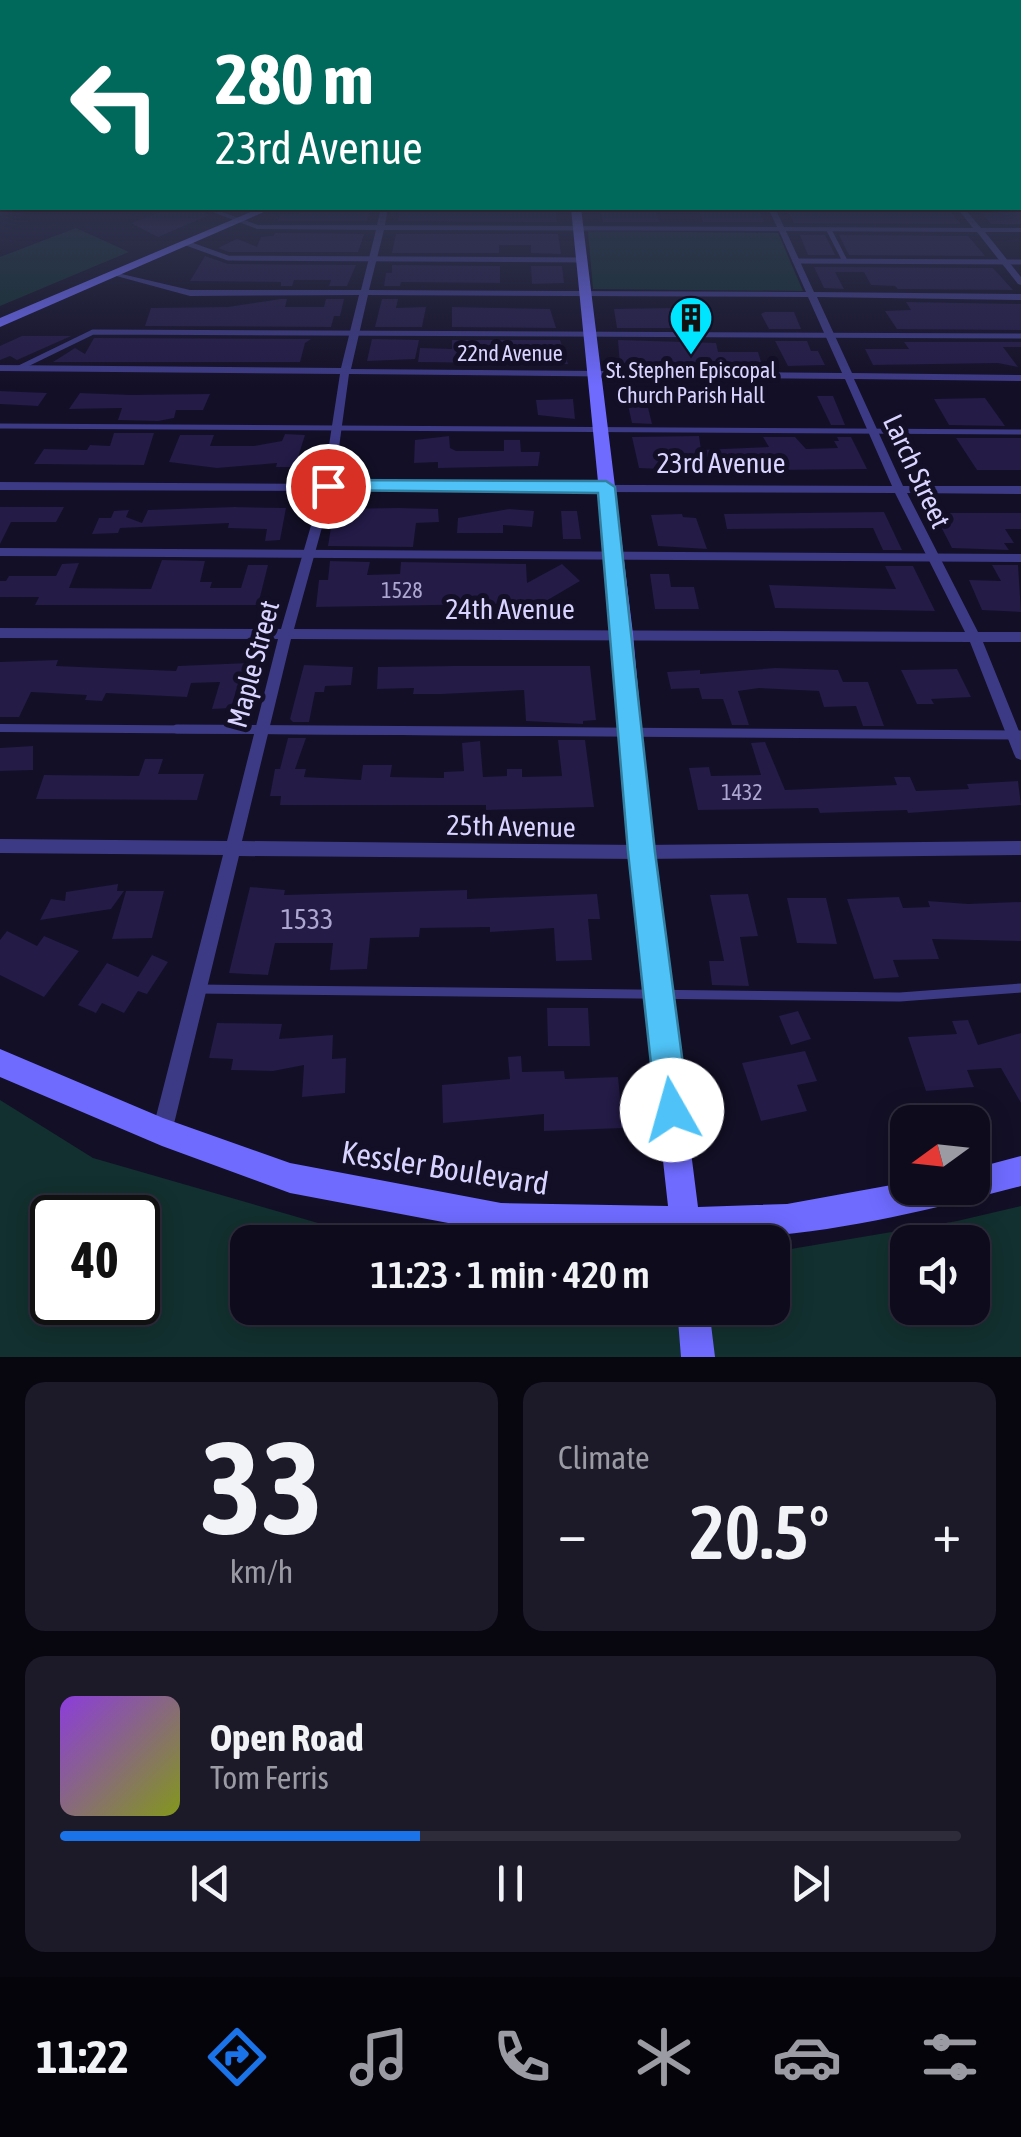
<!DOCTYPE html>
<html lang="en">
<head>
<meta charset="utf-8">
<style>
	:root { --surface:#0e0b1c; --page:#1c1929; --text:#f1f3f6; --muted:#9b9ba3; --line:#2e2b3b; --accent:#1a73e8 }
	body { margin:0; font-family:"Asap Condensed",sans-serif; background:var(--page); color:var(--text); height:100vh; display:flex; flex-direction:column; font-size:38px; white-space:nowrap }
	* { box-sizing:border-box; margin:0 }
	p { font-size:32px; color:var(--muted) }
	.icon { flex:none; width:55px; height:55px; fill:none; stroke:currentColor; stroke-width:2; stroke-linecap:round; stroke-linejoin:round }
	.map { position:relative; height:1357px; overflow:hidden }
	.panel { display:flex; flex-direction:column; gap:25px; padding:25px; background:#08060f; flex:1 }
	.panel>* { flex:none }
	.hud { position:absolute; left:0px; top:0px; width:1022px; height:210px; box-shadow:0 5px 25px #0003,0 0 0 2px var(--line); background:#00695c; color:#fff; overflow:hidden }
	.needle { width:65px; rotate:255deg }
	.buttons { position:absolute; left:890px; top:1105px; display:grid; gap:20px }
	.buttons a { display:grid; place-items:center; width:100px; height:100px; border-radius:20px; background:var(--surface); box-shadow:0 5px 25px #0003,0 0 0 2px var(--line); font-size:50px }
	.speed { position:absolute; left:30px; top:1195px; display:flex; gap:20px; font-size:50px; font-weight:700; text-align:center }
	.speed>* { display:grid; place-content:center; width:130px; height:130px; border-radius:50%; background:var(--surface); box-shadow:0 5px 25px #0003,0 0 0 2px var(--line); line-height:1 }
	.speed .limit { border:5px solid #111; border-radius:15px; background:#fff; color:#111 }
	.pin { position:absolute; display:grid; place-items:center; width:85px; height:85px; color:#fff; margin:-42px; border:5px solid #fff; border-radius:50%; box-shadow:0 2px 10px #0007 }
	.me { position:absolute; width:110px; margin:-55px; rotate:353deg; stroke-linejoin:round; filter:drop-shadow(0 0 8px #0008) }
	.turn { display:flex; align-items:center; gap:35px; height:210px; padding:0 50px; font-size:45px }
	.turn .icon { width:130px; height:130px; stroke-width:2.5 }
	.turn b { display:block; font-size:70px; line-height:85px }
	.big { font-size:75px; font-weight:600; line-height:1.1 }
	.panel .card { flex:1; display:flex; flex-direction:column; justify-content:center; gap:15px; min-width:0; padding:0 35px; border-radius:20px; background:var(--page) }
	.panel .dial { align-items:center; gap:0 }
	.dial b { font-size:130px; line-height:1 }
	.song { display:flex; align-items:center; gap:30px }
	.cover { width:120px; height:120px; border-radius:15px; background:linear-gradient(135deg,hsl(270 70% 55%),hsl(70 70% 35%)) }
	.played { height:10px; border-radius:5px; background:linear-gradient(90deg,var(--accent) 40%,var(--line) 40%) }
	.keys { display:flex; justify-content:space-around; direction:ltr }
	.heat { display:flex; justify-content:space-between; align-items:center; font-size:55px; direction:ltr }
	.panel .tiles { flex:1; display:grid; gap:25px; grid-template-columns:1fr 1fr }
	.card:last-child { grid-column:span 2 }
	.trip { position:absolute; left:230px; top:1225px; width:560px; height:100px; border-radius:20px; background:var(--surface); box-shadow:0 5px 25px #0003,0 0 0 2px var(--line); font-weight:600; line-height:100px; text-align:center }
	.dock { display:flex; height:160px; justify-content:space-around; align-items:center; background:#06040b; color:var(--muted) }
	.dock .icon { width:70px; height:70px }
	.dock .current { color:var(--accent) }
	.dock b { font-size:45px; color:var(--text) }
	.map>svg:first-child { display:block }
</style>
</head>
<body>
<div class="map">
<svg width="1021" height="1357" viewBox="0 0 1021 1357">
	<rect width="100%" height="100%" fill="#130f26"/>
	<path fill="#12302f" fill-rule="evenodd" d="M 76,228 L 129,252 L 0,306 L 0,257 Z
		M 588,231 L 778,233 L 803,291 L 593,289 Z
		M 0,1100 L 93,1158 L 318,1223 L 413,1242 L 248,1242 L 248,1308 L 772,1308 L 773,1252 L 957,1221 L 1021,1206 L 1021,1357 L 0,1357 ZM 52,1218 L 138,1218 L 138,1302 L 52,1302 ZM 908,1242 L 972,1242 L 972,1308 L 908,1308 Z"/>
	<path fill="#241b47" d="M 172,208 L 198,208 L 209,215 L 158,237 L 131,223 Z
		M 300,208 L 370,208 L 367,221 L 278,221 L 280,214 L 299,214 Z
		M 401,208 L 555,208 L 557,222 L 398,221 Z
		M 599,208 L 655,208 L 659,222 L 603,222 Z
		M 698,208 L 758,208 L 764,222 L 703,222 Z
		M 786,208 L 947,208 L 961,224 L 794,223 Z
		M 996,209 L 1021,209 L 1021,224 L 991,224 L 982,213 L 999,213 Z
		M 275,233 L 364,234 L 358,252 L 229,252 L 218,248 L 237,239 L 257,247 L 261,237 L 274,236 Z
		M 396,234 L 558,234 L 561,254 L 531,253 L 531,245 L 499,245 L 499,253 L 392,253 Z
		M 800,235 L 825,235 L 835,255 L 808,255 Z
		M 839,235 L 968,236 L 985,256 L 849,255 Z
		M 205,256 L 228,264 L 356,265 L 347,286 L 329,286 L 331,280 L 294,280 L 292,286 L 281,286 L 281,282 L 190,281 Z
		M 392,265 L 500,266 L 500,283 L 401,282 L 400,286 L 384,286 L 386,273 L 392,273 Z
		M 531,266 L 562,266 L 564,283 L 532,284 Z
		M 814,267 L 993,268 L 1013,290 L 898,289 L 895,286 L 871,285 L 864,272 L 835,272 L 844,289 L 824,288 Z
		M 281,299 L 287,299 L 285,307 L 324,307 L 326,299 L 344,299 L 340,316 L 334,316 L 331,327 L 145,326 L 151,308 L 228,307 Z
		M 382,299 L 398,299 L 396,308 L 426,307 L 422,327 L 375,327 Z
		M 906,302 L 1021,304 L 1021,330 L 897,329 L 885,311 L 911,310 Z
		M 452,307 L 550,309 L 556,328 L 452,327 Z
		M 677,308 L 686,328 L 617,328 L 614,309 Z
		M 765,312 L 794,312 L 801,329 L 769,329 L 761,314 Z
		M 22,336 L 71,336 L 17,360 L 10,356 L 0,360 L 0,346 Z
		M 94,338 L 311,339 L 305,343 L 300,362 L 53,362 L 75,348 L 85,354 Z
		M 372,339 L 419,340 L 415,359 L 367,361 Z
		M 452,340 L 560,340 L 568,364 L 418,362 L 420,348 L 452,349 Z
		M 618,340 L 716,343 L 718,352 L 758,352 L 762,365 L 620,366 Z
		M 775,341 L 807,341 L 811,351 L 818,351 L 825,365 L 788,366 Z
		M 904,342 L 1021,342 L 1021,347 L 1003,347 L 1018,367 L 998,363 L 873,365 L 865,349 L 909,349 Z
		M 0,391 L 22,392 L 47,393 L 38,406 L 0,404 Z
		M 80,393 L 131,395 L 210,394 L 203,410 L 176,410 L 174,418 L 158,421 L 118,420 L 122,408 L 69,409 Z
		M 645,395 L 652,424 L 632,423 L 626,396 Z
		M 817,396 L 833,396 L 845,425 L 831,425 Z
		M 985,398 L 1005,426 L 949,425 L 934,399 Z
		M 573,399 L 575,419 L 538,415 L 536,400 Z
		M 114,433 L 154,433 L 144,465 L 34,464 L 44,449 L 87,450 L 90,445 L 110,446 Z
		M 285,434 L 305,435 L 295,467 L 276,467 L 277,463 L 217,468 L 169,462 L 180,435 L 214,435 L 210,446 L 254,446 L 282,441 Z
		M 449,436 L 450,448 L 456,451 L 504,451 L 504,440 L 520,440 L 521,452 L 540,452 L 538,466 L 438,468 L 438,462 L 414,463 L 415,440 Z
		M 699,436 L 701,450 L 769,447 L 763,437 L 795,437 L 806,449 L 838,448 L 834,441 L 839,441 L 837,437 L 851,437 L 867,469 L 773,470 L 770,461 L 704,463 L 706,471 L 639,468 L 632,437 Z
		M 956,438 L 1021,438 L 1021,470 L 977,470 Z
		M 0,507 L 64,507 L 56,522 L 11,522 L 0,544 Z
		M 234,507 L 286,508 L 280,540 L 265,541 L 267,529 L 228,528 L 229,523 L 120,528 L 118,533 L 92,534 L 99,518 L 111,518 L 114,511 L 129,510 L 126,517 L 142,523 L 148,510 Z
		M 398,508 L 438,509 L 439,522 L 416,523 L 413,547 L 328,546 L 334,509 Z
		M 509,509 L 534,511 L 532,527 L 503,525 L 503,533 L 457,533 L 458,518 Z
		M 561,511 L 577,511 L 581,539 L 563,539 Z
		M 884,512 L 902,550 L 883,550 L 873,528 L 727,529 L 724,514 Z
		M 947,513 L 1021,513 L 1021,529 L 1005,529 L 1014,543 L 1004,543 L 1009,550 L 952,548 L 937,519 L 951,519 Z
		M 682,514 L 683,517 L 696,518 L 707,549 L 658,546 L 651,515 Z
		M 162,560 L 205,561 L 200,582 L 212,582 L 210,588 L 241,588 L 248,565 L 268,565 L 258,605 L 35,605 L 39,597 L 0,597 L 0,581 L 6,581 L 9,576 L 56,576 L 62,564 L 79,563 L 69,588 L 151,589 Z
		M 330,561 L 370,562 L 367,575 L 400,574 L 401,562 L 526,564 L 527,583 L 562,564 L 580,581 L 534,608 L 494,604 L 316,607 L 319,580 L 328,580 Z
		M 992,565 L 1018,565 L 1021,612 L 982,610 L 969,580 L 1001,581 Z
		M 885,566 L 913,566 L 935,611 L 775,608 L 769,585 L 896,589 Z
		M 650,574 L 669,574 L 671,587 L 694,587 L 699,609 L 655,609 Z
		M 58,660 L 56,666 L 176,671 L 178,666 L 249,663 L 242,691 L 236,691 L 231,708 L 212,709 L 220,682 L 191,683 L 187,697 L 106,693 L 102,701 L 85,700 L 87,695 L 31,692 L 19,717 L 0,717 L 0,662 Z
		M 304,665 L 353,667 L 351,685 L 325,686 L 324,692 L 315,692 L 309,722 L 293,722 L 290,719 Z
		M 455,666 L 590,666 L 596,720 L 583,721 L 583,724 L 526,721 L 524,690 L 441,694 L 413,694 L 414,688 L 377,689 L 378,667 Z
		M 775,668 L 838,670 L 843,682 L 868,682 L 884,726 L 863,726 L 856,706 L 824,707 L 819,691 L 759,688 L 738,691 L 749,725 L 732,725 L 723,699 L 702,699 L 699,688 L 671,689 L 667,672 L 700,670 L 700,674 Z
		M 957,669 L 971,697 L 931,699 L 934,704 L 917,704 L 901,670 Z
		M 288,738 L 306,738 L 295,769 L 306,769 L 304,777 L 361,780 L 363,765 L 392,765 L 390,777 L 444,778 L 444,772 L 464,771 L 462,743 L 480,741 L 483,777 L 507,776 L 507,769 L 522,769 L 522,777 L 562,776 L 558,740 L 585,740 L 594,807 L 486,810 L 486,805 L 280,805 L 281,796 L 270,796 L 275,769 L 280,769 Z
		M 765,742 L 785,790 L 897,785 L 894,777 L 910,777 L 916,791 L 969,789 L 967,784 L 1018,781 L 1021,805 L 908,813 L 907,810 L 820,813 L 818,808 L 698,810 L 689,768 L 709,767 L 711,776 L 761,775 L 751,743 Z
		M 33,746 L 33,770 L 0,771 L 0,748 Z
		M 145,759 L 163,759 L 158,774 L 204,774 L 197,800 L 36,799 L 44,775 L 139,776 Z
		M 118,884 L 117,891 L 124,891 L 111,909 L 40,920 L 51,899 L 65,901 L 66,892 Z
		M 250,887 L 285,890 L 284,895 L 467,890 L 467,899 L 597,894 L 600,919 L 588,919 L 592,960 L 556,961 L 554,928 L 490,932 L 490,927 L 420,928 L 419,937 L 370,938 L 367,969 L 330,970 L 333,943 L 275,943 L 268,975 L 229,973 Z
		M 126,891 L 164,891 L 152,938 L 112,939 Z
		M 748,894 L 758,936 L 740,937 L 749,986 L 712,985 L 709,961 L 724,961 L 710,895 Z
		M 899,897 L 903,908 L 930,907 L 928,901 L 968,904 L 1021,902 L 1021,941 L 932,939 L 939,959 L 893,960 L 899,977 L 874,979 L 847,899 Z
		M 787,898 L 826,898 L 837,944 L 797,943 Z
		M 7,931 L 37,946 L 44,936 L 79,951 L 44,997 L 0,975 L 0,940 Z
		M 152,955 L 168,962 L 147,994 L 138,991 L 124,1013 L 102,1003 L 96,1013 L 78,1005 L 107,963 L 138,977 Z
		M 547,1008 L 588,1008 L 590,1046 L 548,1046 Z
		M 798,1011 L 811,1039 L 791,1045 L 779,1016 Z
		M 968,1020 L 978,1045 L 1021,1033 L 1021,1103 L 1001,1068 L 967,1070 L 974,1087 L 926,1091 L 908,1037 L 957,1034 L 952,1021 Z
		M 217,1023 L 282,1024 L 279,1039 L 333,1035 L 332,1059 L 346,1058 L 345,1093 L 302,1097 L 304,1065 L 273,1071 L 231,1070 L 233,1059 L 209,1058 Z
		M 805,1051 L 817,1081 L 797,1085 L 807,1111 L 761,1121 L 742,1063 Z
		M 521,1056 L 522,1072 L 564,1071 L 565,1079 L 618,1077 L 623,1128 L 544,1131 L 544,1114 L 443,1123 L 442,1085 L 510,1079 L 508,1057 Z"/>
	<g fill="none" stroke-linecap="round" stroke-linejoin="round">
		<path stroke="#3d3a85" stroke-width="5" d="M 829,230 L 845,261
			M 186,243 L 228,258 L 583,260
			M 795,261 L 1021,262
			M 19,368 L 93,332 L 1021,336
			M 0,426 L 1021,432"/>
		<path stroke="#3d3a85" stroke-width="8" d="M 0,552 L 1021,558
			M 0,728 L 541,732"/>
		<path stroke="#3d3a85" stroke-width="9" d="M 177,729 L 1021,735
			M 199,989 L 900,997 L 1021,988"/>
		<path fill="#3d3a85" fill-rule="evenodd" d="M 202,208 L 211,208 L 258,225 L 377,225 L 381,208 L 388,208 L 385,225 L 777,227 L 768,208 L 775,208 L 784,227 L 973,228 L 957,208 L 964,208 L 981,228 L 1021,228 L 1021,232 L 985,232 L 1021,277 L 1021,285 L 1018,284 L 977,232 L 786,231 L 814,292 L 1021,294 L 1021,300 L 817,297 L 852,373 L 1021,375 L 1021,381 L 854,379 L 903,486 L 1021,486 L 1021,494 L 907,493 L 978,632 L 1021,632 L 1021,642 L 983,642 L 1021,736 L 1021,760 L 1016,758 L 1014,754 L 970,642 L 291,639 L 242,841 L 641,845 L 1021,841 L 1021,855 L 641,859 L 239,856 L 172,1132 L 169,1139 L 162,1142 L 155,1139 L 152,1132 L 223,855 L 0,853 L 0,839 L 227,841 L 278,639 L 0,638 L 0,628 L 281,629 L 321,491 L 0,490 L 0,482 L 323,484 L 340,374 L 0,371 L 0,365 L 341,368 L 359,295 L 190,296 L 109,274 L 113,272 L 190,290 L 361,290 L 376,230 L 257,229 ZM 384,230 L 779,231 L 806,292 L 369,290 ZM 368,295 L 808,297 L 842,373 L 351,369 ZM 349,374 L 845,379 L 892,486 L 334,484 ZM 332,491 L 895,493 L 965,632 L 294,629 Z"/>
		<path fill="#6f6bff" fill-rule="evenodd" d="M 260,208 L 273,208 L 0,327 L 0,318 Z
			M 571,208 L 581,208 L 633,634 L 653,852 L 698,1207 L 787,1204 L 908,1182 L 908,1188 L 972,1188 L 972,1169 L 1021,1156 L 1021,1186 C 919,1213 809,1240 702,1238 L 702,1242 L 672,1242 L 671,1237 L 501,1233 L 290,1193 L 162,1146 L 0,1077 L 0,1049 L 163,1118 L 290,1163 L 501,1203 L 668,1206 L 629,852 L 613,634 Z
			M 677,1308 L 709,1308 L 715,1357 L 681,1357 Z"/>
	</g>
	<linearGradient id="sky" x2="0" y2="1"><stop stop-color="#0a0815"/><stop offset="0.51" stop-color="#333752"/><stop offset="1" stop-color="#333752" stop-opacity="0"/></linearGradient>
	<rect width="1021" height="387" fill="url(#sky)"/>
	<path fill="#4fc3f7" stroke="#337fa1" stroke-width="2.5" d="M 328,480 L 606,481 L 615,487 L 655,852 L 689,1110 L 684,1122 L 672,1126 L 661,1122 L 656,1110 L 628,852 L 598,493 L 321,490 L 321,482 Z"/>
	<defs>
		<symbol id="building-pin" viewBox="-11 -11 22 30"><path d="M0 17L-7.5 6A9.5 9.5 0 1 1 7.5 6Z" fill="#00e5ff" stroke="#130f26"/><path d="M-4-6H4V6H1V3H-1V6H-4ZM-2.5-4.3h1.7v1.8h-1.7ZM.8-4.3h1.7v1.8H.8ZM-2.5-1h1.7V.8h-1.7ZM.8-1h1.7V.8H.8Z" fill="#111"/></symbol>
	</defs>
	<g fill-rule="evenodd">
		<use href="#building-pin" x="666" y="293" width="50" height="68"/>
	</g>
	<g text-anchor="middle" stroke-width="10" stroke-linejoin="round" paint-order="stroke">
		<g font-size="22" fill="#d9d4ff" stroke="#130f26">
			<text x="510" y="361">22nd Avenue</text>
		</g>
		<g font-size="22" fill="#d9d4ff" stroke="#130f26">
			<text x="691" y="378">St. Stephen Episcopal<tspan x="691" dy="25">Church Parish Hall</tspan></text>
		</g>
		<g font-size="22" fill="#aca6d1">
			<text x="402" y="598">1528</text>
			<text x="742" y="800">1432</text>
		</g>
		<g font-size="28" fill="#d9d4ff" stroke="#130f26">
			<text x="721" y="473">23rd Avenue</text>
			<text transform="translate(917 471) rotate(65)" y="10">Larch Street</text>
			<text x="510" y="619">24th Avenue</text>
			<text transform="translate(253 664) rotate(-75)" y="10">Maple Street</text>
			<text transform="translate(511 826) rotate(1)" y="10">25th Avenue</text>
		</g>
		<g font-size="28" fill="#aca6d1">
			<text x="307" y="929">1533</text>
		</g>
		<g font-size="32" fill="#d9d4ff" stroke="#130f26">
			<text transform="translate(445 1168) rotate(9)" y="11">Kessler Boulevard</text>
		</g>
	</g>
</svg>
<div class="buttons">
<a><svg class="needle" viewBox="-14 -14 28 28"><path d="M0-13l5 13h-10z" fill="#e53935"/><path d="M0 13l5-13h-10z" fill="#9b9ba3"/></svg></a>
<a><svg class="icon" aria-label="sound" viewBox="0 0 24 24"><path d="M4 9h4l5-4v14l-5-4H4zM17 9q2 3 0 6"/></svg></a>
</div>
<div class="speed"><div class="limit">40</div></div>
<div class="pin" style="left:328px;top:486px;background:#d93025"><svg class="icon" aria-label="arrive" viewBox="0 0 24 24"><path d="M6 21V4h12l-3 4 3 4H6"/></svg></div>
<svg class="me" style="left:672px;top:1110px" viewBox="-20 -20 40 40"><circle r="19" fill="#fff"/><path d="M0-13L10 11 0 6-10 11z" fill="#4fc3f7"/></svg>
<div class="trip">11:23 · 1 min · 420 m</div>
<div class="hud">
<div class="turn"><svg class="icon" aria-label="left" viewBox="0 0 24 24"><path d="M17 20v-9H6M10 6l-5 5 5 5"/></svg><div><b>280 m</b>23rd Avenue</div></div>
</div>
</div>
<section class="panel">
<div class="tiles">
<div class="card dial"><b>33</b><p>km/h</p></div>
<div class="card"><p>Climate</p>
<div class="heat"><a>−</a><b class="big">20.5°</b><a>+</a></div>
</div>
<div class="card">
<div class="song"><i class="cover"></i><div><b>Open Road</b><p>Tom Ferris</p></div></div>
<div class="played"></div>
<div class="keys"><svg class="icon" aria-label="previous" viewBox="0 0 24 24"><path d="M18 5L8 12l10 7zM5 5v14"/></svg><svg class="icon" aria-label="pause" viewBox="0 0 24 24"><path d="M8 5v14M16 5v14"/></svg><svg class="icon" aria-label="next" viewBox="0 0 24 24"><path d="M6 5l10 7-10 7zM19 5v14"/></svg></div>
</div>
</div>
</section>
<nav class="dock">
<b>11:22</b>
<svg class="icon current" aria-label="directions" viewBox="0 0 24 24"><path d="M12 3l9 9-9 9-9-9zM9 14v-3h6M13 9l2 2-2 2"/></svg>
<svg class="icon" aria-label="music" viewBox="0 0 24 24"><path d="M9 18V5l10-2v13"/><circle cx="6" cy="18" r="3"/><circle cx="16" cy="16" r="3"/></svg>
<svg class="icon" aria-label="phone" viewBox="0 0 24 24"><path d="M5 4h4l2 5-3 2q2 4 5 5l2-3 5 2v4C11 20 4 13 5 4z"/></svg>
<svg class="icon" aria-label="climate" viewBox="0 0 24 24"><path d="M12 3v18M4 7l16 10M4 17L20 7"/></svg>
<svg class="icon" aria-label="car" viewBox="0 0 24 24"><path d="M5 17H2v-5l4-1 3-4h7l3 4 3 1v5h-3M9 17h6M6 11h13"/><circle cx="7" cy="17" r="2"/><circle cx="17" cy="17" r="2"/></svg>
<svg class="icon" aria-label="filters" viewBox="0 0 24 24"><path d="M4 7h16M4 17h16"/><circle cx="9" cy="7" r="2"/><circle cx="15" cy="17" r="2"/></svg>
</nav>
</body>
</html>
